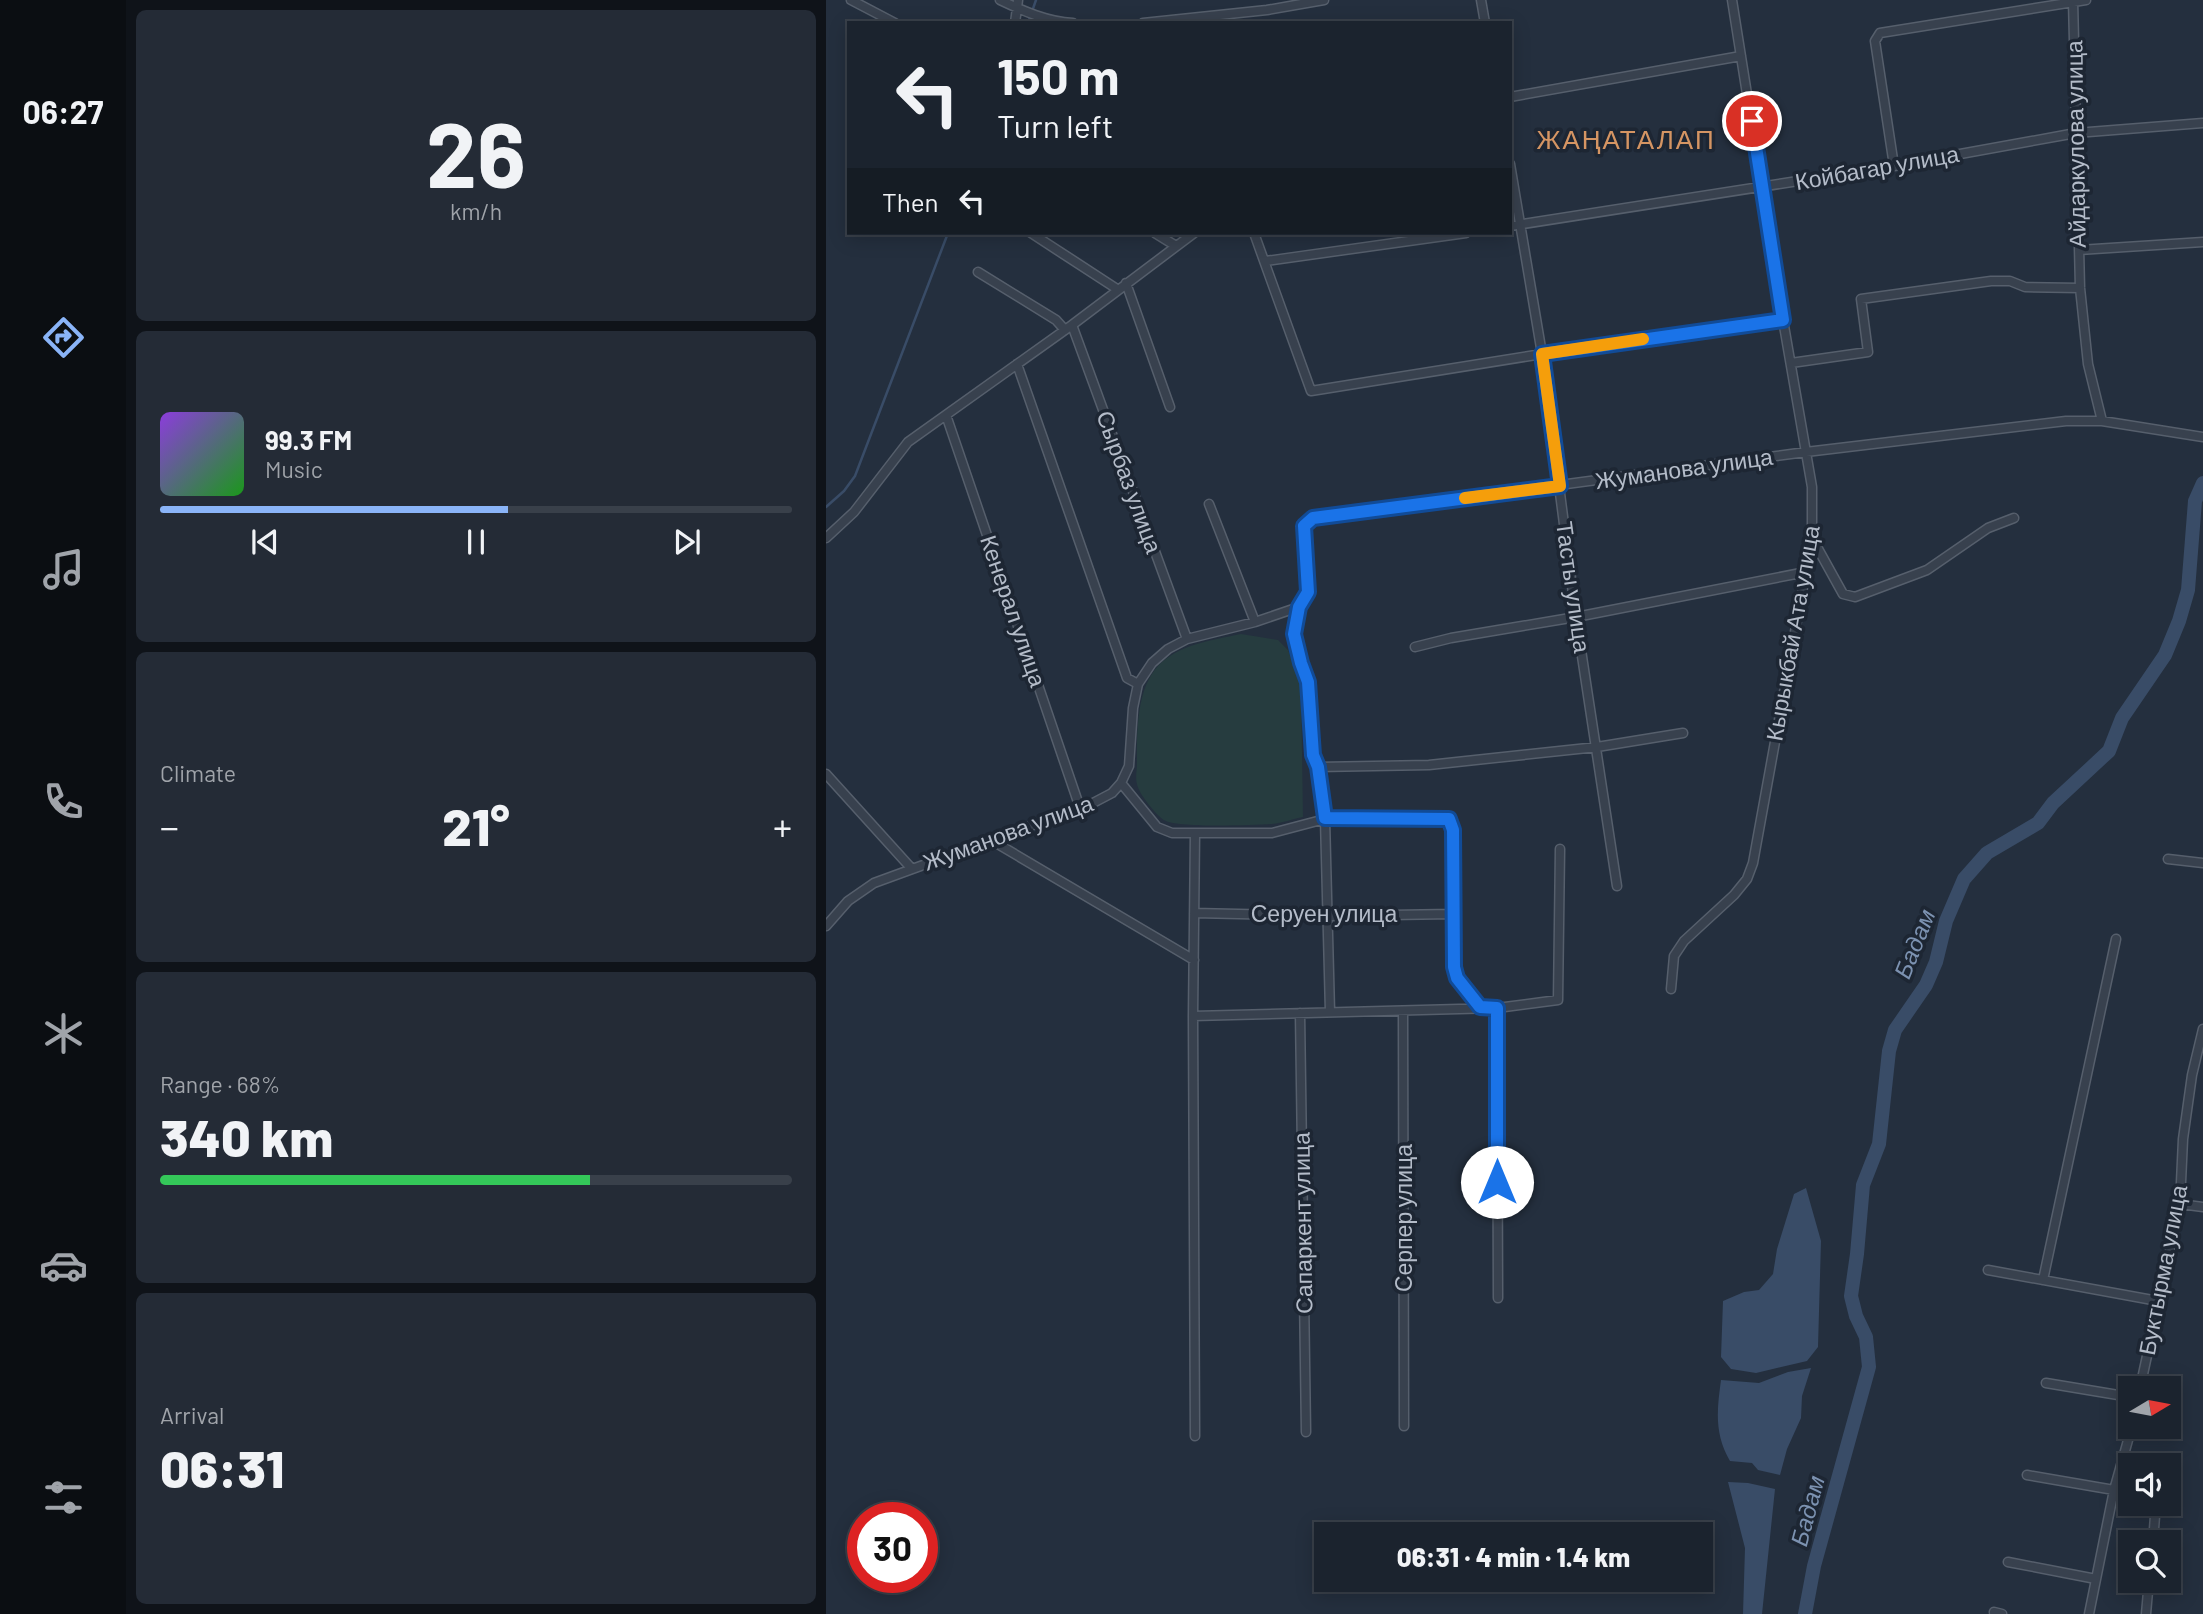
<!DOCTYPE html>
<html lang="en">
<head>
<meta charset="utf-8">
<style>
	:root { --surface:#1b232e; --page:#242b36; --text:#f1f3f6; --muted:#a0a4aa; --line:#39404a; --accent:#8ab4f8 }
	body { margin:0; font-family:Barlow,sans-serif; background:var(--page); color:var(--text); height:100vh; display:flex; flex-direction:column; font-size:26px; white-space:nowrap }
	* { box-sizing:border-box; margin:0 }
	p { font-size:23px; color:var(--muted) }
	.icon { flex:none; width:38px; height:38px; fill:none; stroke:currentColor; stroke-width:2; stroke-linecap:round; stroke-linejoin:round }
	.map { position:relative; flex:1; overflow:hidden }
	.side { display:flex; flex-direction:column; gap:10px; padding:10px; background:#0f1319; width:700px }
	.side>* { flex:none }
	.top-card { position:absolute; left:21px; top:21px; width:665px; height:214px; border-radius:0px; box-shadow:0 4px 18px #0003,0 0 0 2px var(--line); background:#1b232e; color:var(--text); overflow:hidden }
	.needle { width:46px; rotate:80deg }
	.buttons { position:absolute; left:1292px; top:1376px; display:grid; gap:14px }
	.buttons a { display:grid; place-items:center; width:63px; height:63px; border-radius:0px; background:var(--surface); box-shadow:0 4px 18px #0003,0 0 0 2px var(--line); font-size:35px }
	.speed { position:absolute; left:21px; top:1502px; display:flex; gap:14px; font-size:35px; font-weight:700; text-align:center }
	.speed>* { display:grid; place-content:center; width:91px; height:91px; border-radius:50%; background:var(--surface); box-shadow:0 4px 18px #0003,0 0 0 2px var(--line); line-height:1 }
	.speed .limit { border:10px solid #d22; background:#fff; color:#111 }
	.pin { position:absolute; display:grid; place-items:center; width:60px; height:60px; color:#fff; margin:-30px; border:4px solid #fff; border-radius:50%; box-shadow:0 2px 7px #0007 }
	.me { position:absolute; width:77px; margin:-38px; rotate:0deg; stroke-linejoin:round; filter:drop-shadow(0 0 5px #0008) }
	.turn { display:flex; align-items:center; gap:24px; height:147px; padding:0 35px; font-size:32px }
	.turn .icon { width:91px; height:91px; stroke-width:2.5 }
	.turn b { display:block; font-size:49px; line-height:60px }
	.then { display:flex; align-items:center; height:66px; padding:0 35px; background:#0003; gap:14px; font-size:26px }
	.big { font-size:52px; font-weight:800; line-height:1.1 }
	.side .widget { flex:1; display:flex; flex-direction:column; justify-content:center; gap:10px; min-width:0; padding:0 24px; border-radius:10px; background:var(--page) }
	.side .dial { align-items:center; gap:0 }
	.dial b { font-size:91px; line-height:1 }
	.song { display:flex; align-items:center; gap:21px }
	.cover { width:84px; height:84px; border-radius:10px; background:linear-gradient(135deg,hsl(270 70% 55%),hsl(120 70% 35%)) }
	.played { height:7px; border-radius:4px; background:linear-gradient(90deg,var(--accent) 55%,var(--line) 55%) }
	.keys { display:flex; justify-content:space-around; direction:ltr }
	.heat { display:flex; justify-content:space-between; align-items:center; font-size:38px; direction:ltr }
	.charge { height:10px; border-radius:5px; background:linear-gradient(90deg,#34c759 68%,var(--line) 0) }
	.trip { position:absolute; left:488px; top:1522px; width:399px; height:70px; border-radius:0px; background:var(--surface); box-shadow:0 4px 18px #0003,0 0 0 2px var(--line); font-weight:800; line-height:70px; text-align:center }
	main { display:flex; flex:1; min-height:0 }
	.menu { display:flex; flex-direction:column; width:126px; justify-content:space-around; align-items:center; background:#0b0e12; color:var(--muted) }
	.menu .icon { width:49px; height:49px }
	.menu .on { color:var(--accent) }
	.menu b { font-size:32px; color:var(--text) }
	.map>svg:first-child { display:block }
</style>
</head>
<body>
<main>
<nav class="menu">
<b>06:27</b>
<svg class="icon on" aria-label="directions" viewBox="0 0 24 24"><path d="M12 3l9 9-9 9-9-9zM9 14v-3h6M13 9l2 2-2 2"/></svg>
<svg class="icon" aria-label="music" viewBox="0 0 24 24"><path d="M9 18V5l10-2v13"/><circle cx="6" cy="18" r="3"/><circle cx="16" cy="16" r="3"/></svg>
<svg class="icon" aria-label="phone" viewBox="0 0 24 24"><path d="M5 4h4l2 5-3 2q2 4 5 5l2-3 5 2v4C11 20 4 13 5 4z"/></svg>
<svg class="icon" aria-label="climate" viewBox="0 0 24 24"><path d="M12 3v18M4 7l16 10M4 17L20 7"/></svg>
<svg class="icon" aria-label="car" viewBox="0 0 24 24"><path d="M5 17H2v-5l4-1 3-4h7l3 4 3 1v5h-3M9 17h6M6 11h13"/><circle cx="7" cy="17" r="2"/><circle cx="17" cy="17" r="2"/></svg>
<svg class="icon" aria-label="filters" viewBox="0 0 24 24"><path d="M4 7h16M4 17h16"/><circle cx="9" cy="7" r="2"/><circle cx="15" cy="17" r="2"/></svg>
</nav>
<section class="side">
<div class="widget dial"><b>26</b><p>km/h</p></div>
<div class="widget">
<div class="song"><i class="cover"></i><div><b>99.3 FM</b><p>Music</p></div></div>
<div class="played"></div>
<div class="keys"><svg class="icon" aria-label="previous" viewBox="0 0 24 24"><path d="M18 5L8 12l10 7zM5 5v14"/></svg><svg class="icon" aria-label="pause" viewBox="0 0 24 24"><path d="M8 5v14M16 5v14"/></svg><svg class="icon" aria-label="next" viewBox="0 0 24 24"><path d="M6 5l10 7-10 7zM19 5v14"/></svg></div>
</div>
<div class="widget"><p>Climate</p>
<div class="heat"><a>−</a><b class="big">21°</b><a>+</a></div>
</div>
<div class="widget"><p>Range · 68%</p><b class="big">340 km</b><div class="charge"></div></div>
<div class="widget"><p>Arrival</p><b class="big">06:31</b></div>
</section>
<div class="map">
<svg width="1377" height="1614" viewBox="0 0 1377 1614">
	<rect width="100%" height="100%" fill="#242f3e"/>
	<path fill="#263c3f" d="M 415,634 L 452,640 L 462,650 L 475,685 L 477,817 C 467,819 456,823 446,824 C 425,825 356,828 340,821 C 332,818 312,793 311,784 C 309,778 311,770 311,763 C 311,733 310,690 332,666 C 353,644 387,640 415,634 Z"/>
	<path fill="#394c67" d="M 980,1188 L 995,1241 L 992,1347 L 981,1361 L 930,1373 L 905,1369 L 895,1357 L 897,1301 L 918,1292 L 933,1290 L 947,1274 L 951,1249 L 968,1194 Z
		M 985,1368 L 976,1396 L 975,1418 L 961,1449 L 954,1475 L 932,1470 L 926,1463 L 904,1461 C 888,1433 891,1410 895,1380 L 933,1383 L 962,1372 Z
		M 902,1482 L 922,1483 L 949,1489 L 936,1614 L 917,1614 L 919,1548 Z"/>
	<g fill="none" stroke-linecap="round" stroke-linejoin="round">
		<path stroke="#394c67" stroke-width="2.5" d="M 202,23 L 210,0
			M 0,507 L 18,491 L 29,476 L 122,233"/>
		<path stroke="#394c67" stroke-width="14" d="M 979,1614 L 988,1566 L 1043,1367 L 1040,1337 L 1030,1316 L 1025,1296 L 1031,1254 L 1037,1185 L 1053,1144 L 1063,1051 L 1069,1030 L 1100,985 L 1110,962 L 1120,921 L 1138,879 L 1161,853 L 1212,823 L 1227,803 L 1283,751 L 1296,718 L 1339,655 L 1353,621 L 1362,590 L 1369,501 L 1377,483"/>
		<defs>
			<path id="street" d="M 25,0 L 69,23
				M 174,0 C 197,11 222,22 247,23
				M 655,0 L 659,23
				M 1247,0 L 1254,288 L 1262,364 L 1276,421
				M 189,23 L 192,0
				M 317,23 L 441,10 L 498,0
				M 684,97 L 915,56
				M 684,164 L 716,354 L 750,617 L 791,886
				M 1068,166 L 1049,41 L 1054,33 L 1260,0
				M 684,226 L 1068,166 L 1250,133 L 1377,123
				M 205,233 L 291,289
				M 329,233 L 350,246
				M 428,233 L 485,391 L 716,354 L 957,320
				M 1253,250 L 1377,242
				M 440,261 L 640,233
				M 152,272 L 230,320 L 239,330
				M 300,283 L 344,407
				M 246,325 L 361,639
				M 965,363 L 1042,352 L 1035,299 L 1165,281 L 1184,281 L 1199,287 L 1254,288
				M 191,364 L 301,678 L 312,684
				M 120,415 L 254,808
				M 383,504 L 429,622
				M 0,538 L 28,512 L 82,442 L 246,325 L 368,233
				M 986,538 L 1017,594 L 1029,597 L 1101,570 L 1162,528 L 1188,518
				M 473,607 L 468,634 L 475,663 L 482,682 L 487,755 L 492,767 L 499,819 L 504,1012
				M 589,647 L 625,638 L 750,617 L 980,572
				M 492,767 L 603,765 L 771,747 L 857,733
				M 0,774 L 86,869
				M 295,783 L 331,827 L 346,833 L 446,833 L 499,819 L 623,819 L 627,830 L 628,967 L 631,978 L 654,1007
				M 165,840 L 368,960
				M 1342,859 L 1377,863
				M 368,913 L 502,916 L 627,914
				M 0,926 L 22,901 L 48,883 L 267,803 L 286,793 L 295,783 L 303,766 L 307,708 L 312,684 L 326,663 L 342,649 L 361,639 L 429,622 L 473,607 L 483,592 L 478,526 L 487,518 L 980,452 L 1240,421 L 1276,421 L 1377,437
				M 845,989 L 848,956 L 858,941 L 908,895 L 921,879 L 927,863 L 986,538 L 986,487 L 957,320 L 906,0
				M 671,1008 L 672,1298
				M 577,1011 L 578,1426
				M 474,1013 L 480,1432
				M 367,1016 L 671,1008 L 732,1000 L 734,849
				M 1354,1204 L 1377,1207
				M 1162,1270 L 1332,1301
				M 1217,1280 L 1290,939
				M 1220,1383 L 1304,1397
				M 1314,1388 L 1354,1204 L 1357,1139 L 1366,1075 L 1377,1029
				M 369,1436 L 367,1016 L 369,833
				M 1201,1475 L 1288,1490
				M 1327,1542 L 1330,1503
				M 1182,1562 L 1270,1579
				M 1168,1612 L 1176,1614
				M 1263,1614 L 1288,1490 L 1306,1426
				M 1320,1614 L 1323,1580"/>
		</defs>
		<use href="#street" stroke="#565f6c" stroke-width="11"/>
		<use href="#street" stroke="#38414e" stroke-width="8"/>
	</g>
	<g fill="none" stroke-linecap="round" stroke-linejoin="round">
		<defs>
			<path id="route" d="M 671,1182 L 671,1008 L 654,1007 L 631,978 L 628,967 L 627,830 L 623,819 L 499,818 L 492,767 L 487,755 L 482,682 L 475,663 L 468,634 L 473,607 L 482,592 L 478,526 L 487,518 L 734,486 L 716,354 L 957,320 L 926,121"/>
		</defs>
		<use href="#route" stroke="#114b97" stroke-width="18"/>
		<use href="#route" stroke="#1a73e8" stroke-width="12"/>
		<path stroke="#f59e0b" stroke-width="12" d="M 639,498 L 734,486 L 716,354 L 817,339"/>
	</g>
	<g text-anchor="middle" stroke-width="7" stroke-linejoin="round" paint-order="stroke">
		<g font-size="23" fill="#b4bcc9" stroke="#1d2633">
			<text transform="translate(1250 144) rotate(-91)" y="8">Айдаркулова улица</text>
			<text transform="translate(1051 168) rotate(-10)" y="8">Койбагар улица</text>
			<text transform="translate(858 469) rotate(-8)" y="8">Жуманова улица</text>
			<text transform="translate(303 482) rotate(70)" y="8">Сырбаз улица</text>
			<text transform="translate(747 587) rotate(82)" y="8">Тасты улица</text>
			<text transform="translate(187 611) rotate(71)" y="8">Кенерал улица</text>
			<text transform="translate(967 633) rotate(-80)" y="8">Кырыкбай Ата улица</text>
			<text transform="translate(182 833) rotate(-20)" y="8">Жуманова улица</text>
			<text x="498" y="922">Серуен улица</text>
			<text transform="translate(578 1218) rotate(-90)" y="8">Серпер улица</text>
			<text transform="translate(477 1223) rotate(-91)" y="8">Сапаркент улица</text>
			<text transform="translate(1337 1270) rotate(-79)" y="8">Буктырма улица</text>
		</g>
		<g font-size="24" font-style="italic" fill="#7c92b1" stroke="#1d2633">
			<text transform="translate(1089 944) rotate(-68)" y="8">Бадам</text>
			<text transform="translate(982 1511) rotate(-75)" y="8">Бадам</text>
		</g>
		<g font-size="26" letter-spacing="2" fill="#d59563" stroke="#1d2633">
			<text x="800" y="149">ЖАҢАТАЛАП</text>
		</g>
	</g>
</svg>
<div class="buttons">
<a><svg class="needle" viewBox="-14 -14 28 28"><path d="M0-13l5 13h-10z" fill="#e53935"/><path d="M0 13l5-13h-10z" fill="#a0a4aa"/></svg></a>
<a><svg class="icon" aria-label="sound" viewBox="0 0 24 24"><path d="M4 9h4l5-4v14l-5-4H4zM17 9q2 3 0 6"/></svg></a>
<a><svg class="icon" aria-label="search" viewBox="0 0 24 24"><circle cx="10" cy="10" r="6"/><path d="M15 15l6 6"/></svg></a>
</div>
<div class="speed"><div class="limit">30</div></div>
<div class="pin" style="left:926px;top:121px;background:#d93025"><svg class="icon" aria-label="arrive" viewBox="0 0 24 24"><path d="M6 21V4h12l-3 4 3 4H6"/></svg></div>
<svg class="me" style="left:671px;top:1182px" viewBox="-20 -20 40 40"><circle r="19" fill="#fff"/><path d="M0-13L10 11 0 6-10 11z" fill="#1a73e8"/></svg>
<div class="trip">06:31 · 4 min · 1.4 km</div>
<div class="top-card">
<div class="turn"><svg class="icon" aria-label="left" viewBox="0 0 24 24"><path d="M17 20v-9H6M10 6l-5 5 5 5"/></svg><div><b>150 m</b>Turn left</div></div>
<div class="then">Then<svg class="icon" aria-label="left" viewBox="0 0 24 24"><path d="M17 20v-9H6M10 6l-5 5 5 5"/></svg></div>
</div>
</div>
</main>
</body>
</html>
